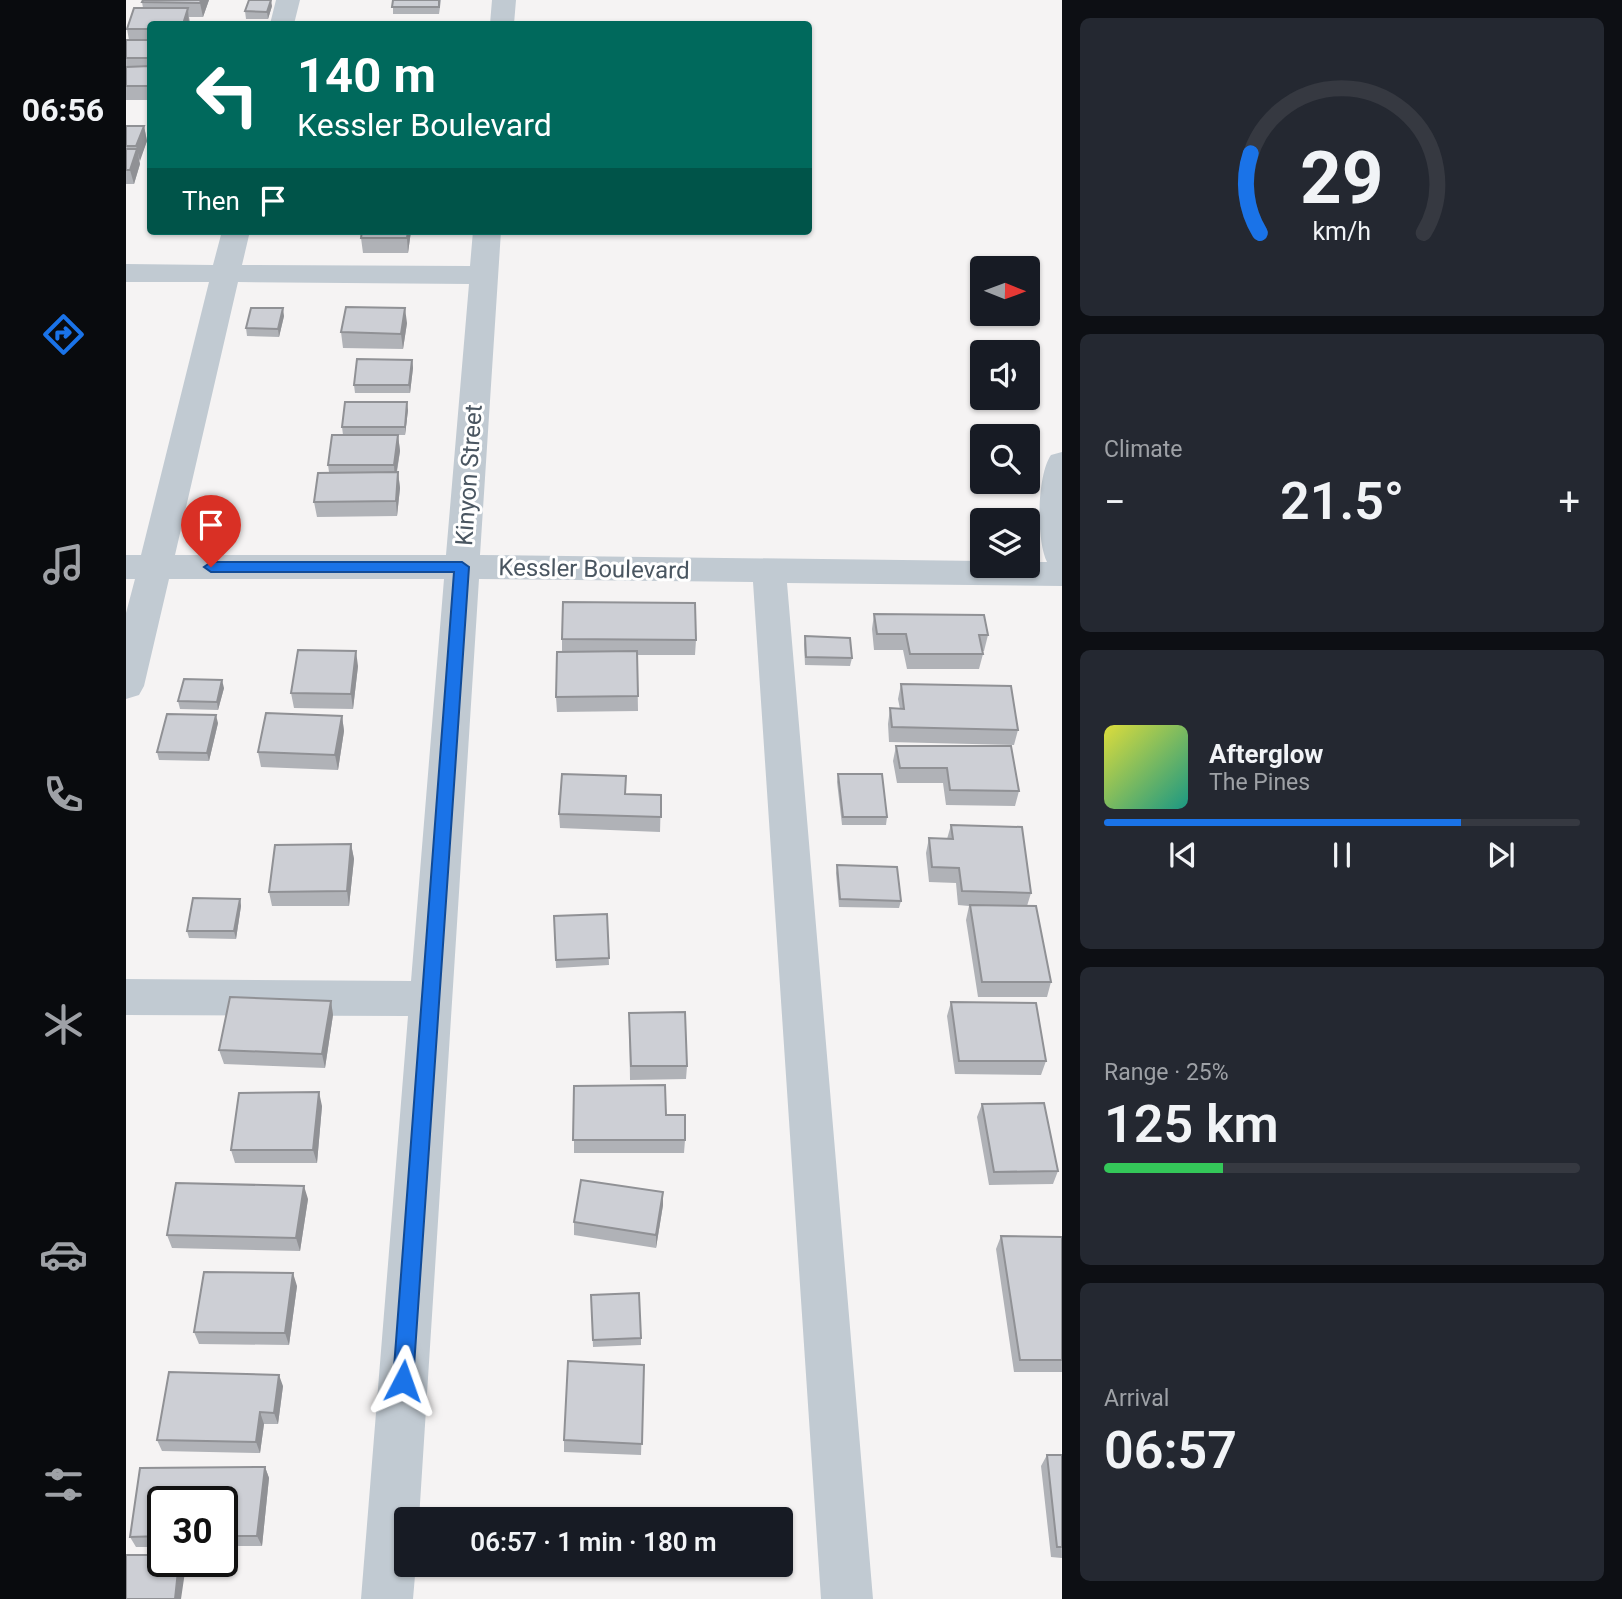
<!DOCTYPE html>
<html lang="en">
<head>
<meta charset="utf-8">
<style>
	:root { --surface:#171b24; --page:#242831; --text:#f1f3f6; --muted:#9ea1a6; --line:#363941; --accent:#1a73e8 }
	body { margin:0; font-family:Roboto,sans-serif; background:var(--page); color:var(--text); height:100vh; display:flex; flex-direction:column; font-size:26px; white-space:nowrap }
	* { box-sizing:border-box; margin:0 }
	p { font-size:23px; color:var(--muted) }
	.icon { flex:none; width:38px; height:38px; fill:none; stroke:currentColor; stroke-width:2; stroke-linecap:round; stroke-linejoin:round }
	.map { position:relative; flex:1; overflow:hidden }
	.sheet { display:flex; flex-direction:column; gap:18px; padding:18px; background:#0d0f14; width:560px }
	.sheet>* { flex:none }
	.hud { position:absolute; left:21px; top:21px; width:665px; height:214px; border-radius:7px; box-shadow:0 2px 5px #0004; background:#00695c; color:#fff; overflow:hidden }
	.needle { width:46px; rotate:91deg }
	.fabs { position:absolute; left:844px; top:256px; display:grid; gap:14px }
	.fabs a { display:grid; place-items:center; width:70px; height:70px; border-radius:7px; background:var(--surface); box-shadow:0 2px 5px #0004; font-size:35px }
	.speed { position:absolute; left:21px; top:1486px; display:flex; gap:14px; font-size:35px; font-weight:700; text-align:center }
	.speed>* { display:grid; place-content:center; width:91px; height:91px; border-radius:50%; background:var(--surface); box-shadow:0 2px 5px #0004; line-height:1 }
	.speed .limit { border:4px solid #111; border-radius:10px; background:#fff; color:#111 }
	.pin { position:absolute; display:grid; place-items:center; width:60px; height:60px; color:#fff; margin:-72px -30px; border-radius:50% 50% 50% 0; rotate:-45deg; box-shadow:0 0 7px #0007 }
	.pin .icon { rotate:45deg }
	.me { position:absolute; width:77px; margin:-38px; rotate:4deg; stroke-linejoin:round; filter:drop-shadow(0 0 5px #0008) }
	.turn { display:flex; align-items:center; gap:24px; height:147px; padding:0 35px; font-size:32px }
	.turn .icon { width:91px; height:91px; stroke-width:2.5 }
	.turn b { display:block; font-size:49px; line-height:60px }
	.then { display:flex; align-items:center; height:66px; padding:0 35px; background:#0003; gap:14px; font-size:26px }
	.big { font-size:52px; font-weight:600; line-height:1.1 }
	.sheet .widget { flex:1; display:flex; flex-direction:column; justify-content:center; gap:10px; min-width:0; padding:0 24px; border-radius:10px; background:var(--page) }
	.sheet .dial { align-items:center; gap:0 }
	.dial svg { height:182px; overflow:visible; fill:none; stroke:var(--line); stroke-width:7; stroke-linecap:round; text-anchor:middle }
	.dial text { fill:var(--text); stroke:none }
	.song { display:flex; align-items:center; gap:21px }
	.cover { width:84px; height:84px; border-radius:10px; background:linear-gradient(135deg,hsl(60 70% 55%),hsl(170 70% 35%)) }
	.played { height:7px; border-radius:4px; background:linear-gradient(90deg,var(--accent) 75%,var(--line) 75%) }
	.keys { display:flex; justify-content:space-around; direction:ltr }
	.heat { display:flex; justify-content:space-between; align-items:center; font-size:38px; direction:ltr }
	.charge { height:10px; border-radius:5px; background:linear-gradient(90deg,#34c759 25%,var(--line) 0) }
	.trip { position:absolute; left:268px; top:1507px; width:399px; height:70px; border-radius:7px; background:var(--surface); box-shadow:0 2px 5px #0004; font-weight:600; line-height:70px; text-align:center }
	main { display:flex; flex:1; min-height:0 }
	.menu { display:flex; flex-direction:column; width:126px; justify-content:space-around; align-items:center; background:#090b0e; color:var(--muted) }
	.menu .icon { width:49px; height:49px }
	.menu .selected { color:var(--accent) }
	.menu b { font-size:32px; color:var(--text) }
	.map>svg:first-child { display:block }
</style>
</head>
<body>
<main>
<nav class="menu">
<b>06:56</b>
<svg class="icon selected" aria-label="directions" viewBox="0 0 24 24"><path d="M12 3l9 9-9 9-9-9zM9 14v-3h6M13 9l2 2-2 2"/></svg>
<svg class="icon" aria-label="music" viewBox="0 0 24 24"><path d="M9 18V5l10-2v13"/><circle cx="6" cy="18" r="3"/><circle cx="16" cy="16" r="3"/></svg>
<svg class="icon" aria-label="phone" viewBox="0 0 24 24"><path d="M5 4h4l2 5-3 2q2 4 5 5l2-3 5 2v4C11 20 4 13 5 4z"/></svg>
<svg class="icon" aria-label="climate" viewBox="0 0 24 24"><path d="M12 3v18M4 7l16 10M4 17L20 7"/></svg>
<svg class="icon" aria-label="car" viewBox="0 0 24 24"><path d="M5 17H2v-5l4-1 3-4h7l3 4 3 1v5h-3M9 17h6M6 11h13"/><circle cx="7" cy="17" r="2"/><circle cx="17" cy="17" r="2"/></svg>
<svg class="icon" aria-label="filters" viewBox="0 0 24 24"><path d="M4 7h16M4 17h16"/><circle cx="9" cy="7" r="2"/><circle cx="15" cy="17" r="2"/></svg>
</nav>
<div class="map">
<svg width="936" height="1599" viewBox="0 0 936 1599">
	<rect width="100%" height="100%" fill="#f5f3f3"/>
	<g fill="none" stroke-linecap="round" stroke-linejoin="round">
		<path fill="#c1cad2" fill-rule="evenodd" d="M 150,0 L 174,0 L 168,24 L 144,24 Z
			M 366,0 L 390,0 L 388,24 L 364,24 Z
			M 96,231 L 124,231 L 116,265 L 344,266 L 347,231 L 375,231 L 354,555 L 856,561 L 856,565 L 901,565 L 901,562 L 921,562 C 910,540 911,475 925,455 L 936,452 L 936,586 L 661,583 L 747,1599 L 695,1599 L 627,582 L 353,579 L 293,1519 L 280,1519 L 280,1564 L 290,1564 L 287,1599 L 235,1599 L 282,1016 L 0,1015 L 0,979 L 285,981 L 318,579 L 43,579 L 18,686 L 13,695 L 0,699 L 0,613 L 9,579 L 0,579 L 0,555 L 15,555 L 83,282 L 0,282 L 0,264 L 87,265 ZM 112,282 L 343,284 L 320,555 L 49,555 Z"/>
	</g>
	<path fill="#b0b2b7" d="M 83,0 L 77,17 L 63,17 L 64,22 L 24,24 L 24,100 L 0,100 L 0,40 L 3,40 L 1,29 L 17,8 L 16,2 Z
		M 267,0 L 315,0 L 313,14 L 267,14 Z
		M 146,6 L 142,19 L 120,19 L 119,11 Z
		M 0,126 L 18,126 L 21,141 L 13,161 L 14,164 L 8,184 L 0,184 Z
		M 285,231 L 282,253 L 237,253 L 235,238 Z
		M 158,316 L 153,337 L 121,336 L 120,328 Z
		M 281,323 L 277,349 L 217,348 L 215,332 Z
		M 286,360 L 287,368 L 284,393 L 229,393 L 228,385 Z
		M 282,410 L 279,435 L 217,435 L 216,427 Z
		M 272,435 L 274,451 L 271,472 L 272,472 L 274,488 L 271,516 L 191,517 L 188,502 L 203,472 L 202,465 Z
		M 748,614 L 862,635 L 858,651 L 856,651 L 857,654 L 853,669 L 781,669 L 777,650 L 748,650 L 746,629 Z
		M 679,636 L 726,658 L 724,666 L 679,665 L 678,644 Z
		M 436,639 L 570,640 L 569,655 L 511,655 L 512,711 L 431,712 L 430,697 L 436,652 Z
		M 232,666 L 227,709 L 168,708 L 165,693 Z
		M 775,684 L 892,730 L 888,745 L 763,742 L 762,724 L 764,708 L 774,709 L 772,699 Z
		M 98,688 L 92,710 L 54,709 L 52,701 Z
		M 216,716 L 218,731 L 212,770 L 135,767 L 132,752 Z
		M 92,723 L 83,761 L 33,760 L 31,752 Z
		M 770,746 L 893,791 L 889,806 L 820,805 L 817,783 L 771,783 L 767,761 Z
		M 712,774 L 761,817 L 760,825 L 716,825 L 711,782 Z
		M 500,794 L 535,795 L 534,832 L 434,828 L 433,814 Z
		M 825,825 L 905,893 L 901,906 L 925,982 L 921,997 L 852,997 L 840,920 L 843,906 L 832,905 L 830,883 L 803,882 L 800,853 L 803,838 L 821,839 Z
		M 225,844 L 228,859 L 223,906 L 146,906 L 143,892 Z
		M 711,865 L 775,901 L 773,908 L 713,907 L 710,873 Z
		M 114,899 L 115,906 L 110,939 L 63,938 L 61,931 Z
		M 481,914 L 483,965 L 430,968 L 428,916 Z
		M 205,1001 L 207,1015 L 199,1068 L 98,1064 L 93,1050 Z
		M 825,1002 L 920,1061 L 915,1075 L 829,1074 L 821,1016 Z
		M 503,1013 L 561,1066 L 560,1079 L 504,1080 Z
		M 448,1086 L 540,1115 L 559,1140 L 558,1153 L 448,1153 Z
		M 856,1104 L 932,1171 L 927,1184 L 863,1185 L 851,1117 Z
		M 196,1106 L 191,1163 L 109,1163 L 105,1150 Z
		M 182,1199 L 174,1251 L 46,1248 L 41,1235 Z
		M 537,1205 L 530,1248 L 448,1235 L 448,1222 Z
		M 875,1236 L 936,1237 L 936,1372 L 888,1372 L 870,1249 Z
		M 171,1286 L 163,1345 L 73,1344 L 68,1332 Z
		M 465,1295 L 515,1338 L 515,1345 L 467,1347 Z
		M 518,1365 L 515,1455 L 438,1452 L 438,1440 Z
		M 157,1386 L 152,1424 L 138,1424 L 134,1453 L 36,1451 L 31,1440 Z
		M 921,1455 L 936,1455 L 936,1558 L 925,1557 L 915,1466 Z
		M 139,1467 L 143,1478 L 136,1546 L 96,1546 L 96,1502 L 37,1502 L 37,1547 L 10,1547 L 4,1537 L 14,1468 Z"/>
	<path fill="#909195" d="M 75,0 L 83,0 L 77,17 L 74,3 Z
		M 145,0 L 146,6 L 142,19 L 141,12 Z
		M 62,8 L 63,24 L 57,24 Z
		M 18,126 L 21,141 L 14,161 L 10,146 Z
		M 11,149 L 14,164 L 8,184 L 4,170 Z
		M 282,231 L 285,231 L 282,253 L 281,238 Z
		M 157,308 L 158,316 L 153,337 L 152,329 Z
		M 279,308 L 281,323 L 277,349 L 275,334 Z
		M 286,360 L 287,368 L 284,393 L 283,385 Z
		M 281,402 L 282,410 L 279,435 L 279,427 Z
		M 272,435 L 274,451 L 269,481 L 268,465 Z
		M 272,472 L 274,488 L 271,516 L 270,501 Z
		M 230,651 L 232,666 L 227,709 L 225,694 Z
		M 96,680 L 98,688 L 92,710 L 91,702 Z
		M 90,715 L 92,723 L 83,761 L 81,753 Z
		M 216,716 L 218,731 L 212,770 L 209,755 Z
		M 225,844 L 228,859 L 223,906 L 221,891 Z
		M 114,899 L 115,906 L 110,939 L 108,931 Z
		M 205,1001 L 207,1015 L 199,1068 L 196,1054 Z
		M 193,1092 L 196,1106 L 191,1163 L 187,1150 Z
		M 178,1186 L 182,1199 L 174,1251 L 170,1238 Z
		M 537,1192 L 537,1205 L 530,1248 L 530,1235 Z
		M 167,1273 L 171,1286 L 163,1345 L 159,1333 Z
		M 153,1375 L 157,1386 L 152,1424 L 148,1413 Z
		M 134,1412 L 138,1424 L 134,1453 L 130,1442 Z
		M 139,1467 L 143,1478 L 136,1546 L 131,1536 Z
		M 53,1561 L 58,1561 L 60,1565 L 55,1599 L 49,1599 Z"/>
	<path fill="#cdcfd5" stroke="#909195" stroke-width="2" d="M 17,0 L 75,0 L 74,3 L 16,2 Z
		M 123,0 L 145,0 L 141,12 L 119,11 Z
		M 267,0 L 313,0 L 313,7 L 266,7 Z
		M 8,8 L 62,8 L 57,24 L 24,24 L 24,29 L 1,29 Z
		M 0,40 L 24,40 L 24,58 L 0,58 Z
		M 24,66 L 24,86 L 0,86 L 0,67 Z
		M 0,126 L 18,126 L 10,146 L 0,146 Z
		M 0,149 L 11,149 L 4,170 L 0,170 Z
		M 236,231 L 282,231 L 281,238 L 235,238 Z
		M 220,307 L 279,308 L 275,334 L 215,332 Z
		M 125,308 L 157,308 L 152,329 L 120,328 Z
		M 231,359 L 286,360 L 283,385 L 228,385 Z
		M 219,402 L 281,402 L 279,427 L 216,427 Z
		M 206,435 L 272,435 L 268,465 L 202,465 Z
		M 272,472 L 270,501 L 188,502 L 192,473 Z
		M 437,602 L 569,603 L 570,640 L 436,639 Z
		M 748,614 L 858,615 L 862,635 L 853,635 L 857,654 L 784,654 L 780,634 L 751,634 Z
		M 679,636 L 724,638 L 726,658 L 680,657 Z
		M 172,650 L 230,651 L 225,694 L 165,693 Z
		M 511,651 L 512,696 L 430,697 L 431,652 Z
		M 58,679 L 96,680 L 91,702 L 52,701 Z
		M 775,684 L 885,686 L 892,730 L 766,727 L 764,708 L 778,709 Z
		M 140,713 L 216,716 L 209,755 L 132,752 Z
		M 41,714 L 90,715 L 81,753 L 31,752 Z
		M 770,746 L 885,746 L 893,791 L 824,790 L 821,768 L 774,768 Z
		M 436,774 L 500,776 L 499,794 L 535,795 L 535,817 L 433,814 Z
		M 712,774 L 756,774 L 761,817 L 717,817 Z
		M 825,825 L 896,827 L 905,893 L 836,891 L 833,868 L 806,867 L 803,838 L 827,839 Z
		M 225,844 L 221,891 L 143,892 L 149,845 Z
		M 711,865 L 771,867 L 775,901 L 714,899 Z
		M 67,898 L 114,899 L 108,931 L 61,931 Z
		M 844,905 L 910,906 L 925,982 L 856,982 Z
		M 481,914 L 483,958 L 430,960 L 428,916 Z
		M 104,997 L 205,1001 L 196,1054 L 93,1050 Z
		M 825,1002 L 910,1003 L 920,1061 L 833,1061 Z
		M 559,1012 L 561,1066 L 505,1066 L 503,1013 Z
		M 539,1085 L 540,1115 L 559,1115 L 559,1140 L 447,1140 L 448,1086 Z
		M 193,1092 L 187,1150 L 105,1150 L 113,1093 Z
		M 918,1103 L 932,1171 L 868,1172 L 856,1104 Z
		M 455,1180 L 537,1192 L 530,1235 L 448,1222 Z
		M 50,1183 L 178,1186 L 170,1238 L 41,1235 Z
		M 875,1236 L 936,1237 L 936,1360 L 894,1360 Z
		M 78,1272 L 167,1273 L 159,1333 L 68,1332 Z
		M 513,1293 L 515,1338 L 467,1340 L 465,1295 Z
		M 442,1361 L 518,1365 L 516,1444 L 438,1440 Z
		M 43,1372 L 153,1375 L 148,1413 L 134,1412 L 130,1442 L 31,1440 Z
		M 921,1455 L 936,1455 L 936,1547 L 931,1547 Z
		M 139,1467 L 131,1536 L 96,1536 L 96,1502 L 37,1502 L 37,1536 L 4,1537 L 14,1468 Z
		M 0,1555 L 37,1555 L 37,1561 L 53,1561 L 49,1599 L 0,1599 Z"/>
	<path fill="#1a73e8" stroke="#114b97" stroke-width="2" d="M 85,562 L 336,562 L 343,567 L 287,1381 L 284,1388 L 277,1391 L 270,1388 L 267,1381 L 328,572 L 85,572 L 78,567 Z"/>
	<g text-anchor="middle" stroke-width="6" stroke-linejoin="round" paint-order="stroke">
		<g font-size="24" fill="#4a5661" stroke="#fff">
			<text transform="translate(343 475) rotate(-86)" y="8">Kinyon Street</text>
			<text transform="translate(468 569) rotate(1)" y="8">Kessler Boulevard</text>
		</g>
	</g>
</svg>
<div class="fabs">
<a><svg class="needle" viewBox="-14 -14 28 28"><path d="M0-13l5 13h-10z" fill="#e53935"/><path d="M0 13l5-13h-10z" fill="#9ea1a6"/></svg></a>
<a><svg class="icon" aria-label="sound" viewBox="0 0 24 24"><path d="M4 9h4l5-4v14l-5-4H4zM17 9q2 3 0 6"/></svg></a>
<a><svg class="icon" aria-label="search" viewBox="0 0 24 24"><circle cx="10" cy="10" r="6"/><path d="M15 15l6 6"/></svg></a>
<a><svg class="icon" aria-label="layers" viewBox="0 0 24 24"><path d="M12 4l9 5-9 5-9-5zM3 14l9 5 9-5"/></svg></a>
</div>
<div class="speed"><div class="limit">30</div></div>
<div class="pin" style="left:85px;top:567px;background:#d93025"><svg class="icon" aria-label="arrive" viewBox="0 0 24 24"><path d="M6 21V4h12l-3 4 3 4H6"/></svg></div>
<svg class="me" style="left:277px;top:1381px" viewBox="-20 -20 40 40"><path d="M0-17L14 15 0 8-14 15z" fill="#1a73e8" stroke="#fff" stroke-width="4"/></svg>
<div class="trip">06:57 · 1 min · 180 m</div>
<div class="hud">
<div class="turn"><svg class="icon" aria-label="left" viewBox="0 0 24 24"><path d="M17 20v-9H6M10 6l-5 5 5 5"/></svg><div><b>140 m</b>Kessler Boulevard</div></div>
<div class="then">Then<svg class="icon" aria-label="arrive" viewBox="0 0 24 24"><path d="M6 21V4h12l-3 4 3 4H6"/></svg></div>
</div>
</div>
<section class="sheet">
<div class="widget dial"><svg viewBox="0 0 100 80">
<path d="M14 69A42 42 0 1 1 86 69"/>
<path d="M14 69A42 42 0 0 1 10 34" stroke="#1a73e8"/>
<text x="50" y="56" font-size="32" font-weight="700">29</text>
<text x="50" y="72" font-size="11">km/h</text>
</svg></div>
<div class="widget"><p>Climate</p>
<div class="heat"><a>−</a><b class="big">21.5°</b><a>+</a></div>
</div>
<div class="widget">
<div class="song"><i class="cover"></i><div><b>Afterglow</b><p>The Pines</p></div></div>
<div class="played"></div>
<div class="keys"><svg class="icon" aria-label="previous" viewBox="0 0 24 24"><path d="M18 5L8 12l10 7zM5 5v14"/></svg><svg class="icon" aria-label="pause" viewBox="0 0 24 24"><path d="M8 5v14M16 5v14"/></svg><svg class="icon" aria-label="next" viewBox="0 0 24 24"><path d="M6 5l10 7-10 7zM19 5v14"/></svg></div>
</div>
<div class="widget"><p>Range · 25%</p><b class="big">125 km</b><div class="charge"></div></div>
<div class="widget"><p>Arrival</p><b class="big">06:57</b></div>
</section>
</main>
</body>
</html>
